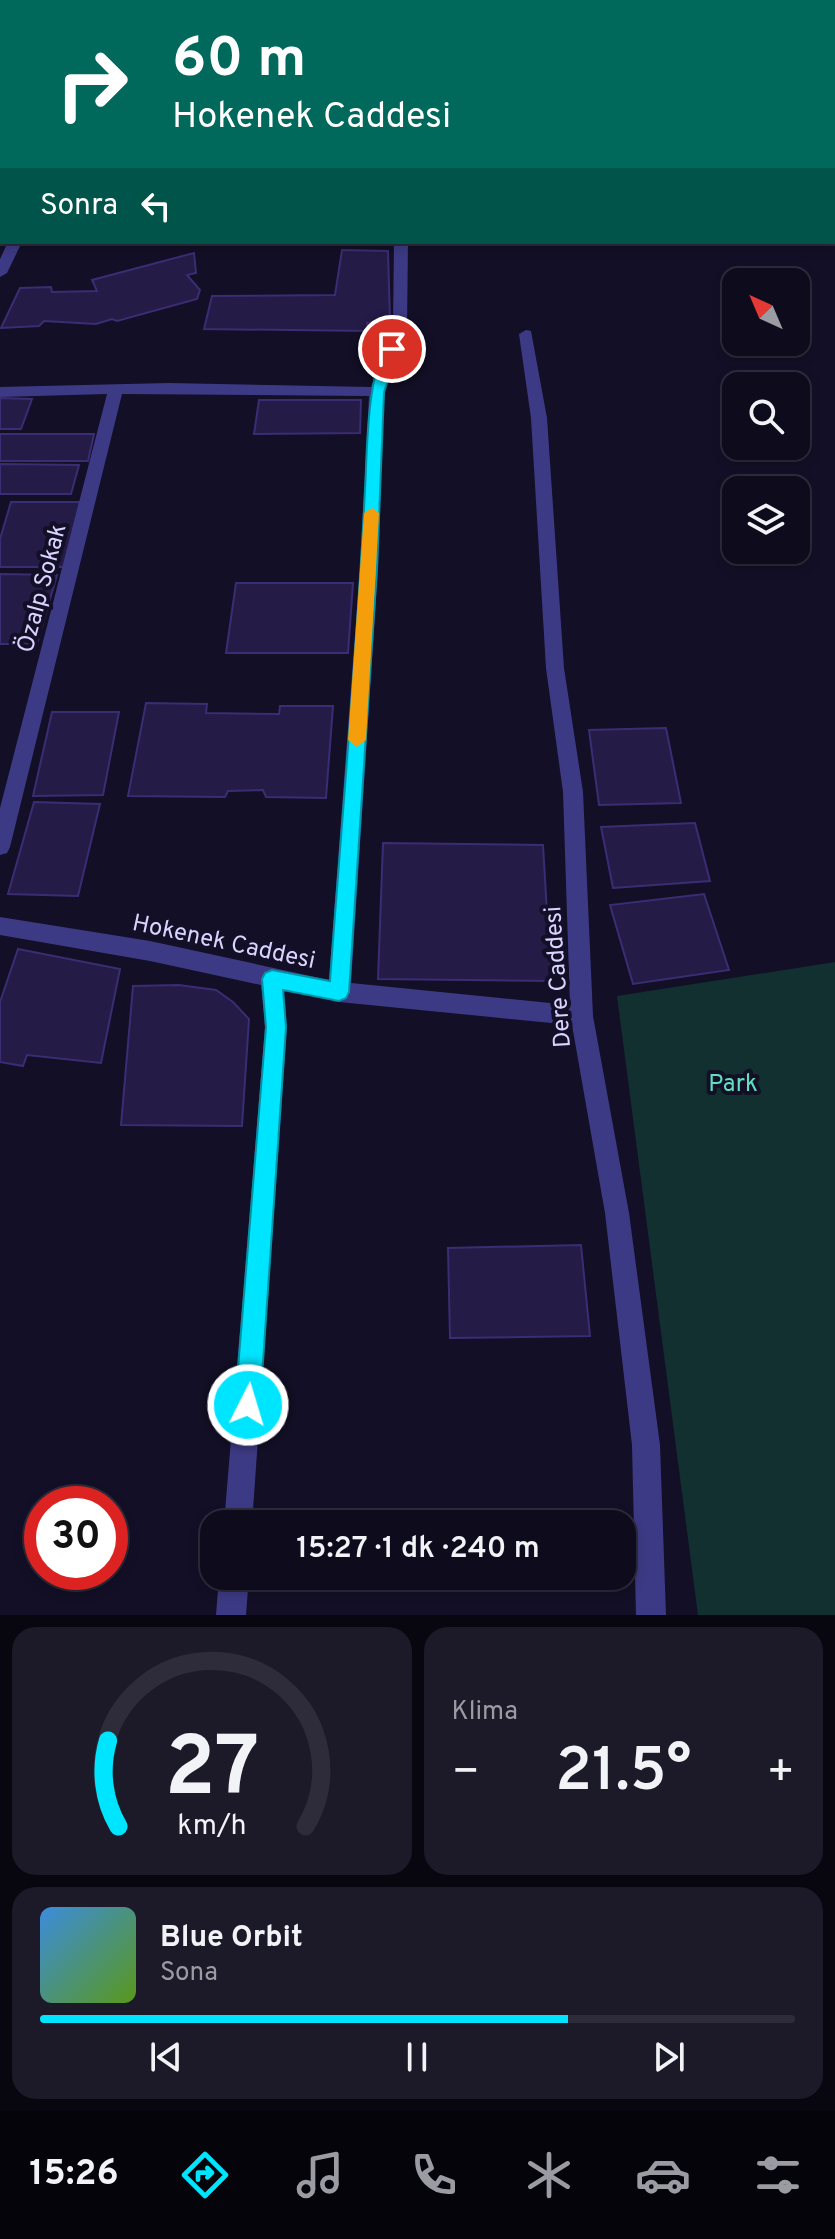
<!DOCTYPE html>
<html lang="tr">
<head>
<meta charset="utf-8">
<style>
	:root { --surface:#0e0b1c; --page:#1c1929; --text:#f1f3f6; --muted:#9b9ba3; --line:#2e2b3b; --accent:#00e5ff }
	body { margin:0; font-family:Overpass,sans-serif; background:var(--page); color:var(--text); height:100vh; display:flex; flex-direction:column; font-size:30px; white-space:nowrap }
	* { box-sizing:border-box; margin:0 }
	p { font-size:26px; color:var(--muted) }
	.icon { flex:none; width:44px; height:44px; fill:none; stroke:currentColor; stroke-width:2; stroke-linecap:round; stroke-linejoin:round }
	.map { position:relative; height:1615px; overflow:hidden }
	.panel { display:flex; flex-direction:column; gap:12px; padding:12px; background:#08060f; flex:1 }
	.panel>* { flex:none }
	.top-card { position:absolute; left:0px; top:0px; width:836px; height:244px; box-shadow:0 4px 12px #0003,0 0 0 2px var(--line); background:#00695c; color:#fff; overflow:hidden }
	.needle { width:52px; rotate:316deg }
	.controls { position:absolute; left:722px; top:268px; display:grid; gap:16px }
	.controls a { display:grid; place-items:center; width:88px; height:88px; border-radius:16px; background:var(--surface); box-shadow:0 4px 12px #0003,0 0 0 2px var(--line); font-size:40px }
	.speed { position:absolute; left:24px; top:1486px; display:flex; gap:16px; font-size:40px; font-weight:700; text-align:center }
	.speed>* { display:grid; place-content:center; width:104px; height:104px; border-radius:50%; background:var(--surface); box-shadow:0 4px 12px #0003,0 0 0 2px var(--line); line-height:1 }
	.speed .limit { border:12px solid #d22; background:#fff; color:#111 }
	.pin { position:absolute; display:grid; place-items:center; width:68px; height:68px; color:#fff; margin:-34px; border:4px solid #fff; border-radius:50%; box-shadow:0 2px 8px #0007 }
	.me { position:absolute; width:88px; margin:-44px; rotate:5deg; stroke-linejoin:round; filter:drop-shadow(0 0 6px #0008) }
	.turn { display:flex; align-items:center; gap:28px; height:168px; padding:0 40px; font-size:36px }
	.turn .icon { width:104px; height:104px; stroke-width:2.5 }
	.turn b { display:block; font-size:56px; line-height:68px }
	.then { display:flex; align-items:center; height:76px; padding:0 40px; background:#0003; gap:16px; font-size:30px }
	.big { font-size:60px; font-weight:600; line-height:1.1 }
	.panel .card { flex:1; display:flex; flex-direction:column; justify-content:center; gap:12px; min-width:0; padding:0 28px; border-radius:24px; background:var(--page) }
	.panel .dial { align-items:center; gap:0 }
	.dial svg { height:208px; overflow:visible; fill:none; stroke:var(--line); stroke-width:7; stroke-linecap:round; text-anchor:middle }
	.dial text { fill:var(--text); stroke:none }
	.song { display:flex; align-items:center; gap:24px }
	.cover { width:96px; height:96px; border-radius:12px; background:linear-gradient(135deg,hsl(210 70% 55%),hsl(90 70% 35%)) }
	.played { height:8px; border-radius:4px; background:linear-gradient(90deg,var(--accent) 70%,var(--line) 70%) }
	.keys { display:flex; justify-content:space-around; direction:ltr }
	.heat { display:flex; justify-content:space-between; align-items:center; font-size:44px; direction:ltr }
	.panel .tiles { flex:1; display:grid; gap:12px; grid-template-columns:1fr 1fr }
	.card:last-child { grid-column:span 2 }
	.trip { position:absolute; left:200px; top:1510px; width:436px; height:80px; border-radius:24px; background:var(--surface); box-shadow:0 4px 12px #0003,0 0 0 2px var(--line); font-weight:600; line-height:80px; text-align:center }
	.menu { display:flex; height:128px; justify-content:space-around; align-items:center; background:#06040b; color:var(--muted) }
	.menu .icon { width:56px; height:56px }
	.menu .selected { color:var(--accent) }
	.menu b { font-size:36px; color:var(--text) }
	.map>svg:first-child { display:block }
</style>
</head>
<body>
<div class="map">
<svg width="835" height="1615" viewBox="0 0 835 1615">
	<rect width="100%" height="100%" fill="#130f26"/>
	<path fill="#12302f" d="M 835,962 L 835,1615 L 698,1615 L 617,996 Z"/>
	<path fill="#241b47" stroke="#3b2d73" stroke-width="2" d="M 342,250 L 388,251 L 390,321 L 367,323 L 368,331 L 204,329 L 212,296 L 335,295 Z
		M 194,253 L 196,273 L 187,275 L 200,290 L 197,299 L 117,321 L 112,319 L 96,324 L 44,321 L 39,326 L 1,328 L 20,288 L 51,287 L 52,292 L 97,291 L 92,280 Z
		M 0,398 L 32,399 L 21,429 L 0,429 Z
		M 259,400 L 361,400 L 360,433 L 254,434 Z
		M 0,434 L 94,434 L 88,461 L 0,461 Z
		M 0,464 L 79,465 L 71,494 L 0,494 Z
		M 11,502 L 80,502 L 64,567 L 0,567 L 0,539 Z
		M 0,574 L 57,575 L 37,644 L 0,644 Z
		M 236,583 L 353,583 L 348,653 L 226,653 Z
		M 146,703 L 207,704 L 206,713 L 279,714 L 280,706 L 333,706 L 326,798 L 266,797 L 263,790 L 228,791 L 225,797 L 128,796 Z
		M 52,712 L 119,712 L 103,795 L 33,796 Z
		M 666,728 L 681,803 L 599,805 L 589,730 Z
		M 34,802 L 100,804 L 78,896 L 8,894 Z
		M 695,823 L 710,881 L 613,888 L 601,827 Z
		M 383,843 L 543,845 L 551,981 L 378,979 Z
		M 704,894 L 729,970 L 633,984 L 610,905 Z
		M 18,949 L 120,969 L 101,1063 L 27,1055 L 23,1066 L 0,1062 L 0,1002 Z
		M 179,985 L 216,990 L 233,1002 L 249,1019 L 242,1126 L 121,1125 L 133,986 Z
		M 581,1245 L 590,1336 L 450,1338 L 448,1248 Z"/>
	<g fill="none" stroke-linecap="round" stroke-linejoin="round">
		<path fill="#3d3a85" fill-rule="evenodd" d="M 132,0 L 142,0 L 142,2 L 132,2 Z
			M 341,0 L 351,0 L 351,2 L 341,2 Z
			M 0,50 L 2,50 L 2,57 L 0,57 Z
			M 0,181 L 2,181 L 2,189 L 0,189 Z
			M 0,201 L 2,201 L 2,209 L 0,209 Z
			M 834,221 L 835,221 L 835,229 L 834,229 Z
			M 8,242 L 22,242 L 7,273 L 0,277 L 0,259 Z
			M 394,242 L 408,242 L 407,328 L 384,392 L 378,568 L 351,983 L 570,1005 L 563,792 L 546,668 L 531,418 L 519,334 L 526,330 L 531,331 L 547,418 L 564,668 L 583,792 L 593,1016 L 629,1213 L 660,1445 L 666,1615 L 636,1615 L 632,1445 L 605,1213 L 572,1025 L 339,1002 L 284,990 L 287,1027 L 252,1524 L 224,1524 L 265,1027 L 261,985 L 150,961 L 0,935 L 0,917 L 150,941 L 329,980 L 360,568 L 369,396 L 122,394 L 10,847 L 7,853 L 0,855 L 0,808 L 107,394 L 0,397 L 0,387 L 169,383 L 371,387 L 393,328 Z
			M 219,1576 L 249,1576 L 246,1615 L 216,1615 Z"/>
	</g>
	<path fill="#00e5ff" stroke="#0095a6" stroke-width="2" d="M 392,345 L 399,349 L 384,392 L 377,568 L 349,992 L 346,998 L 339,1001 L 283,990 L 286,1027 L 260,1405 L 256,1414 L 248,1417 L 239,1414 L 235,1405 L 266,1027 L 262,979 L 265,973 L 272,970 L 330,981 C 342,817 357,654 365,490 C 367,463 366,356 392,345 Z"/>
	<path fill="#f59e0b" d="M 372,508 L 379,513 L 366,740 L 357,747 L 348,740 L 364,513 Z"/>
	<g text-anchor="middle" stroke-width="8" stroke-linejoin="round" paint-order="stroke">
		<g font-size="24" fill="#d9d4ff" stroke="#130f26">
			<text transform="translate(41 588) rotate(-75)" y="8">Özalp Sokak</text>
			<text transform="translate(224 941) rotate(12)" y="8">Hokenek Caddesi</text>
			<text transform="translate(557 977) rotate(-94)" y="8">Dere Caddesi</text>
		</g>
		<g font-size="24" fill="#5fe0c0" stroke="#130f26">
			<text x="733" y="1091">Park</text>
		</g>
	</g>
</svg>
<div class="controls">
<a><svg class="needle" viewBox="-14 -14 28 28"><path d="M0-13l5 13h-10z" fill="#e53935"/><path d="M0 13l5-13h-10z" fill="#9b9ba3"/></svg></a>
<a><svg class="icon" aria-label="search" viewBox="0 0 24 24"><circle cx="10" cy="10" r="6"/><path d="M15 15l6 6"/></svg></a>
<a><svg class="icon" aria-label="layers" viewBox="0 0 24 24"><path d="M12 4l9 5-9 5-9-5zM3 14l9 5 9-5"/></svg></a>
</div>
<div class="speed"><div class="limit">30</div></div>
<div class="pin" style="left:392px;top:349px;background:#d93025"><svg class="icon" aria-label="arrive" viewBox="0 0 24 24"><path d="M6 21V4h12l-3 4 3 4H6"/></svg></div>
<svg class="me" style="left:248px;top:1405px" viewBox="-20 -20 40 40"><circle r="17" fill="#00e5ff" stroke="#fff" stroke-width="3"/><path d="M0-11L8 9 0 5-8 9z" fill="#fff"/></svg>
<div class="trip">15:27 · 1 dk · 240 m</div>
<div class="top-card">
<div class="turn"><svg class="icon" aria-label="right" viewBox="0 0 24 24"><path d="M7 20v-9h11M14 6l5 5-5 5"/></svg><div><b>60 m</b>Hokenek Caddesi</div></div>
<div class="then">Sonra<svg class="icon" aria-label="left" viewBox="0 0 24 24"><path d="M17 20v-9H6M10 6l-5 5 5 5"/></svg></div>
</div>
</div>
<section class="panel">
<div class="tiles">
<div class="card dial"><svg viewBox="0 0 100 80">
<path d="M14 69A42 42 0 1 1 86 69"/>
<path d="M14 69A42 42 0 0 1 10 36" stroke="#00e5ff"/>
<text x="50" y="56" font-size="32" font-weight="700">27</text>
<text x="50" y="72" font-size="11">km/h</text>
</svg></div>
<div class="card"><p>Klima</p>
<div class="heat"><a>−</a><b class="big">21.5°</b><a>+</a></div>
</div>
<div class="card">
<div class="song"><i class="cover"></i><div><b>Blue Orbit</b><p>Sona</p></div></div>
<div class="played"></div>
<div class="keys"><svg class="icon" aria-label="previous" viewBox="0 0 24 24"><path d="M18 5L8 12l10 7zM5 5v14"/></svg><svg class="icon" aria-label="pause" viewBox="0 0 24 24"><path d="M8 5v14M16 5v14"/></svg><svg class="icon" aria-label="next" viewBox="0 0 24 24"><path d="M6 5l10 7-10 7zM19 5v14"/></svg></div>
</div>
</div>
</section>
<nav class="menu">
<b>15:26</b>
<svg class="icon selected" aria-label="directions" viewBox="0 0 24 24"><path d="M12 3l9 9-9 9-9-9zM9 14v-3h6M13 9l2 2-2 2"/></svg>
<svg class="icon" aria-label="music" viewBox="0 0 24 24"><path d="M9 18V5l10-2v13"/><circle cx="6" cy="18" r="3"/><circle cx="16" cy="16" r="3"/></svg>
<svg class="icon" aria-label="phone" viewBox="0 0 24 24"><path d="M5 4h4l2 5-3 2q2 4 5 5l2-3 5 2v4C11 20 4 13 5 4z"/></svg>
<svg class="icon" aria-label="climate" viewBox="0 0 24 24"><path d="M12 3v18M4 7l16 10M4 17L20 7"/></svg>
<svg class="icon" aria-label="car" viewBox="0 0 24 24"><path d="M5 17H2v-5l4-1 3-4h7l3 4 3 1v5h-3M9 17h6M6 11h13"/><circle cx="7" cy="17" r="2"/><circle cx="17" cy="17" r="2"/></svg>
<svg class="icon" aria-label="filters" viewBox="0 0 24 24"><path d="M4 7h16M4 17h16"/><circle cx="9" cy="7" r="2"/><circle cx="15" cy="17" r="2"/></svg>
</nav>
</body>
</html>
